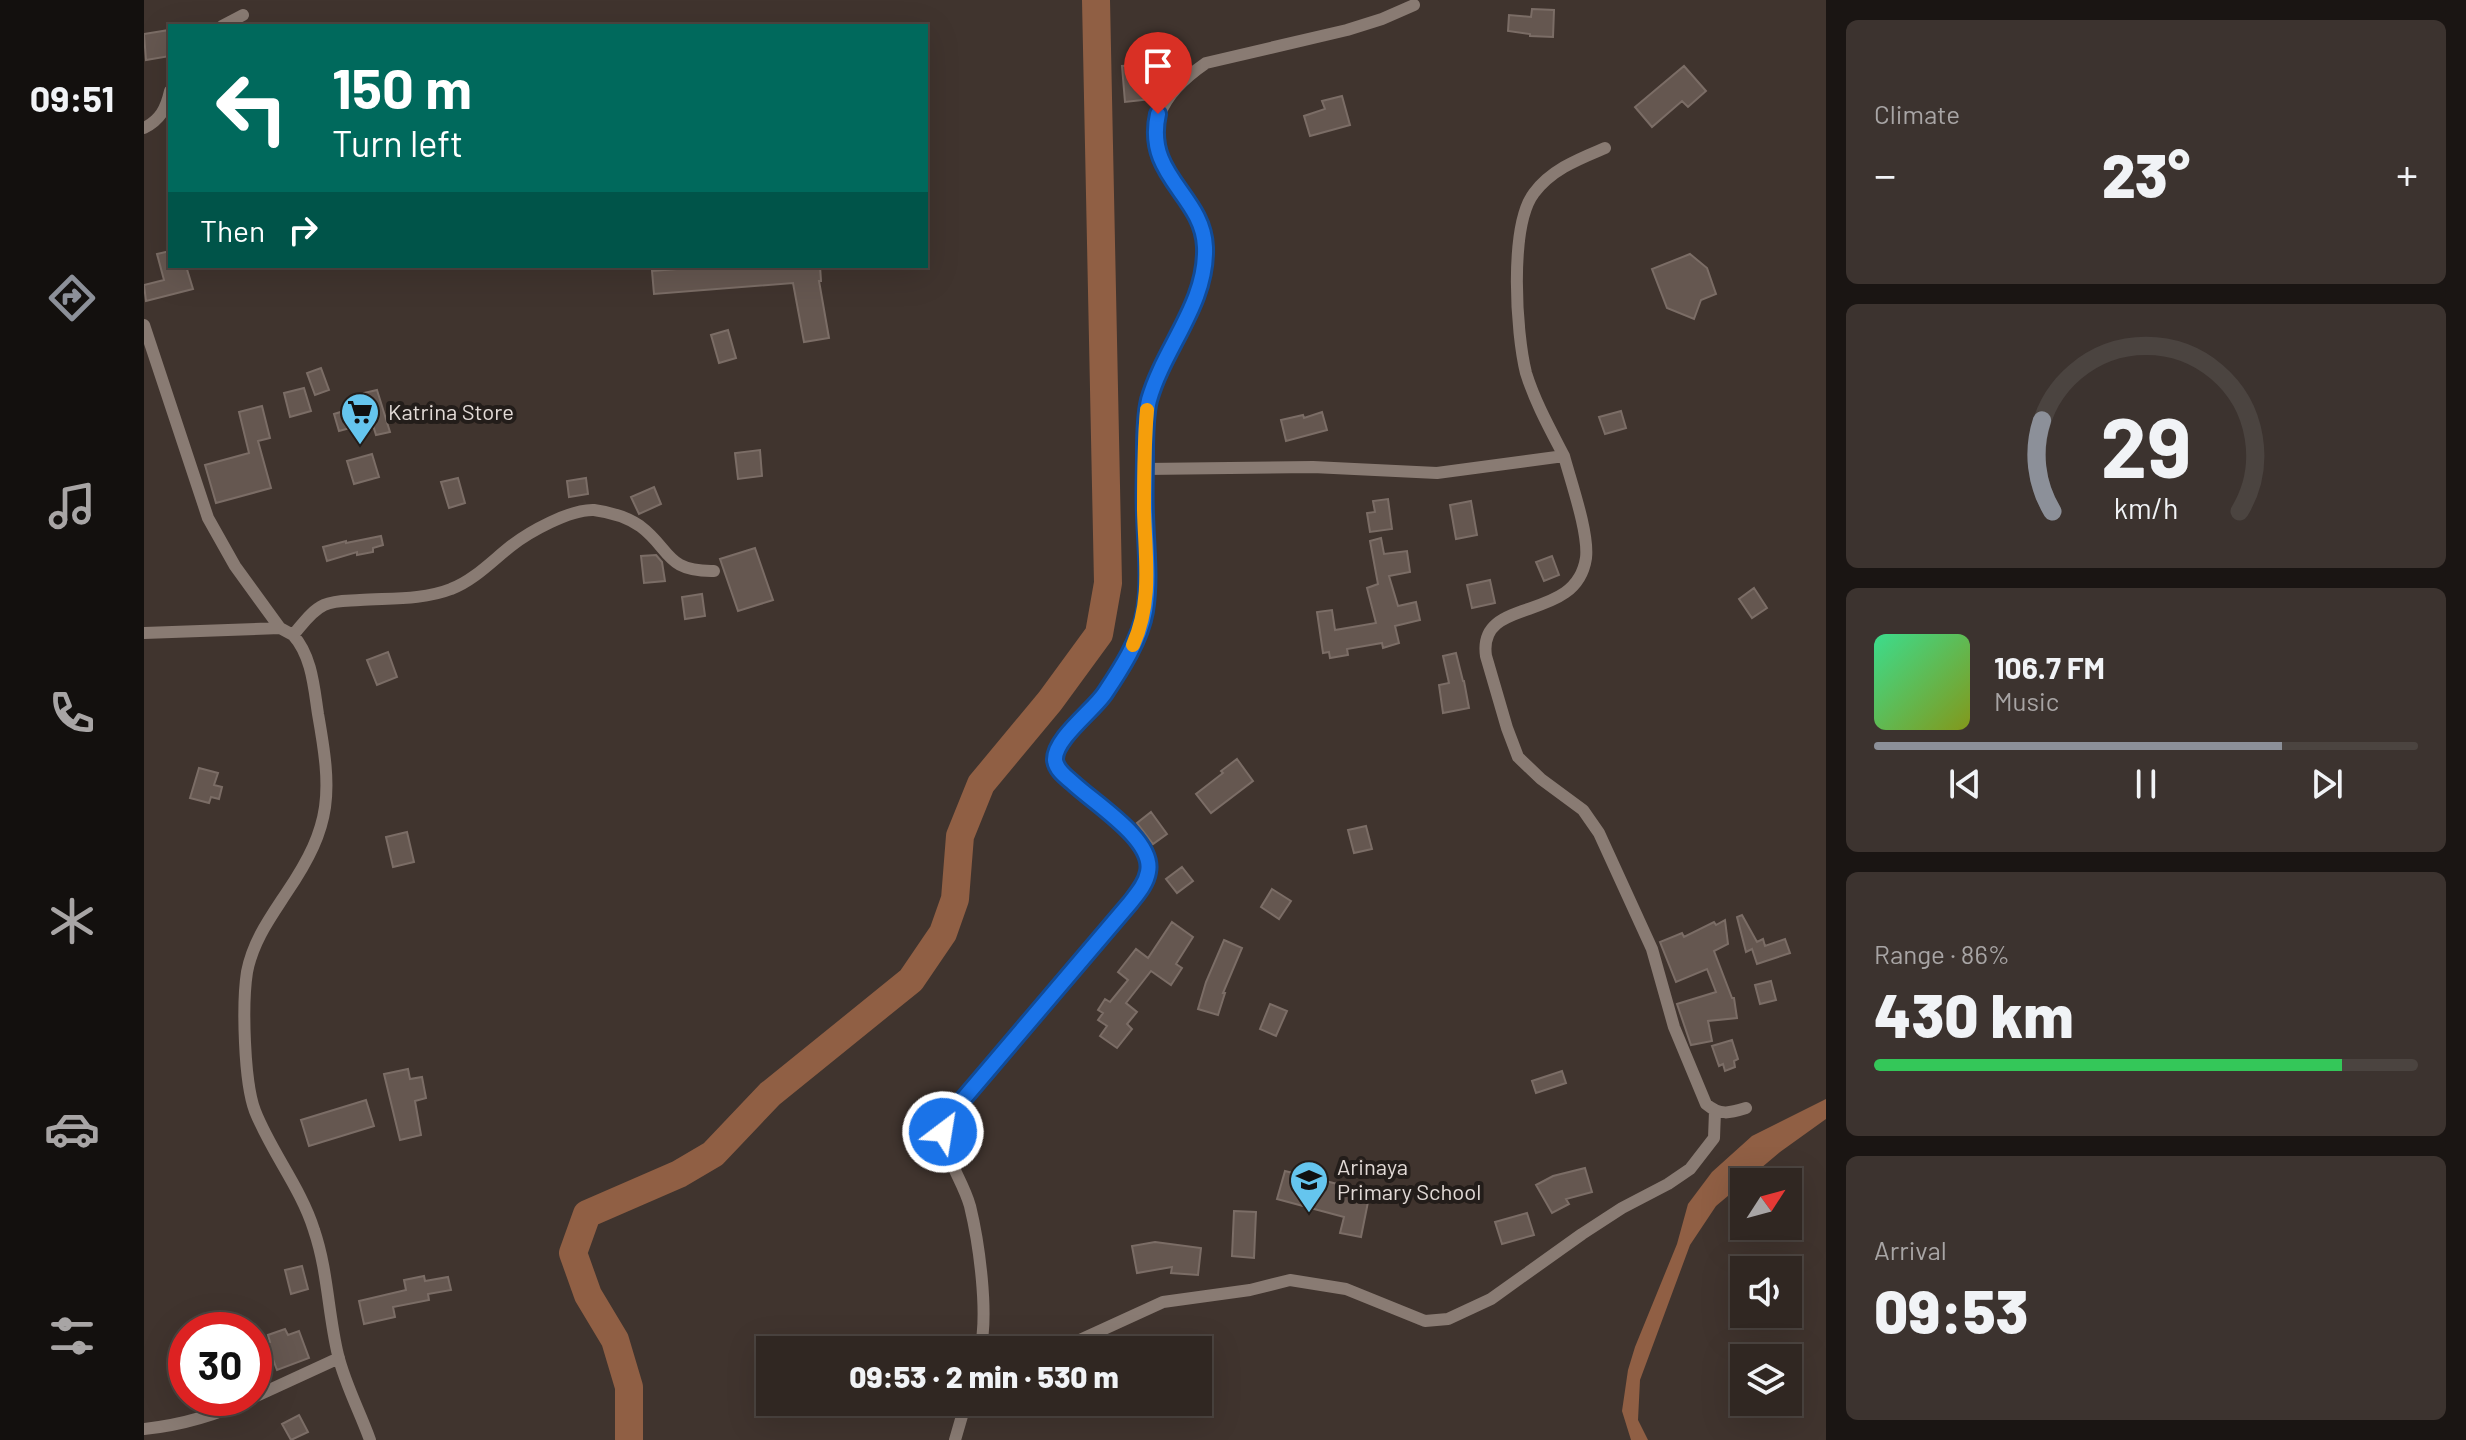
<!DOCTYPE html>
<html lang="en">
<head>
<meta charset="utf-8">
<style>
	:root { --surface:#302722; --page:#3c332f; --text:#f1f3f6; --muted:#a8a5a5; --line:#4b4440; --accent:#8c9099 }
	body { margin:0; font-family:Barlow,sans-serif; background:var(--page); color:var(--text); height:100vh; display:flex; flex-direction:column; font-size:30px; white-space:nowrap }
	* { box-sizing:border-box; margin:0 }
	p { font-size:26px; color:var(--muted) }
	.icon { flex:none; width:44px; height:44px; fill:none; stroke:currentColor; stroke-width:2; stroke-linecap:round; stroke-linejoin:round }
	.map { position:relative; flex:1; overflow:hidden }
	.details { display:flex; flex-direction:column; gap:20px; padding:20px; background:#1a1513; width:640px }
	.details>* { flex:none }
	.guide { position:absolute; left:24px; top:24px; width:760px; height:244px; border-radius:0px; box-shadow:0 8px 32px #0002,0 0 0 2px var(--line); background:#00695c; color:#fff; overflow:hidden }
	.needle { width:52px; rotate:54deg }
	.buttons { position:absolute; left:1586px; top:1168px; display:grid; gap:16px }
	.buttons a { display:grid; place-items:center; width:72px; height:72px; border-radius:0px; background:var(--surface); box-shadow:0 8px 32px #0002,0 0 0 2px var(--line); font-size:40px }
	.speed { position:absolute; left:24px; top:1312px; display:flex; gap:16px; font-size:40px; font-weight:700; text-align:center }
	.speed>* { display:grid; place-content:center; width:104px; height:104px; border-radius:50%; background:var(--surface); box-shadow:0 8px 32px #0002,0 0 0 2px var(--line); line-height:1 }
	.speed .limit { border:12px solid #d22; background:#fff; color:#111 }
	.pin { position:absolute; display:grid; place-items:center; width:68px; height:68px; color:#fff; margin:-82px -34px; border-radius:50% 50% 50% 0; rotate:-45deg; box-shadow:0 0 8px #0007 }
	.pin .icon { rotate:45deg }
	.me { position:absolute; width:88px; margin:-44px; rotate:31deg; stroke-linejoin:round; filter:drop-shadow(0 0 6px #0008) }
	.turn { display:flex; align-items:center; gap:28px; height:168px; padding:0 32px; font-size:36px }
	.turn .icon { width:104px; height:104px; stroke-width:2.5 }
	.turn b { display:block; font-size:56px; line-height:68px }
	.then { display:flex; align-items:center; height:76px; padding:0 32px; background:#0003; gap:16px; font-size:30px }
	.big { font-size:60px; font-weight:800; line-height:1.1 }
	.details .widget { flex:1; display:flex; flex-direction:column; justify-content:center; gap:12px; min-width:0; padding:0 28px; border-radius:12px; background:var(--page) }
	.details .dial { align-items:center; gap:0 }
	.dial svg { height:208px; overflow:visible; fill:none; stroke:var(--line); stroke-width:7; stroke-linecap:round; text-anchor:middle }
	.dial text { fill:var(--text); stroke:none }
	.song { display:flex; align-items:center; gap:24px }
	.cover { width:96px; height:96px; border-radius:12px; background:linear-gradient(135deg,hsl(150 70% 55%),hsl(70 70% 35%)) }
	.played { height:8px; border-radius:4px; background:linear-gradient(90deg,var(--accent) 75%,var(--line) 75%) }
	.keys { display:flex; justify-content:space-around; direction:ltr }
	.heat { display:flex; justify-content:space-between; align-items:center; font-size:44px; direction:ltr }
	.charge { height:12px; border-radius:6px; background:linear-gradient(90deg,#34c759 86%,var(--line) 0) }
	.trip { position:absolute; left:612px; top:1336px; width:456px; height:80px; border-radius:0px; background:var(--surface); box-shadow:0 8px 32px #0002,0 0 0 2px var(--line); font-weight:800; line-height:80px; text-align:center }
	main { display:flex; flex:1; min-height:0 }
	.tab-bar { display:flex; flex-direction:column; width:144px; justify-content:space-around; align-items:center; background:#13100e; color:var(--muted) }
	.tab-bar .icon { width:56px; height:56px }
	.tab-bar .on { color:var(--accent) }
	.tab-bar b { font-size:36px; color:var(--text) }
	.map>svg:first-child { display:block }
</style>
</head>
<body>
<main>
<nav class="tab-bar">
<b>09:51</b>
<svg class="icon on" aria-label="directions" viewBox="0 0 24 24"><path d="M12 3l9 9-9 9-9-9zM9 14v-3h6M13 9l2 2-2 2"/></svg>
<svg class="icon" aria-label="music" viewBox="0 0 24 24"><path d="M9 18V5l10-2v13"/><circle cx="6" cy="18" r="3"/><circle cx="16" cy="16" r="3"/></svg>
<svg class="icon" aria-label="phone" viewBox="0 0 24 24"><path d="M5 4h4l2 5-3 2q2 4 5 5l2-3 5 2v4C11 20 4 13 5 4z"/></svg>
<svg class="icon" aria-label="climate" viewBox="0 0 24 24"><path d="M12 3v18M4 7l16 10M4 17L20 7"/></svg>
<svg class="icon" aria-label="car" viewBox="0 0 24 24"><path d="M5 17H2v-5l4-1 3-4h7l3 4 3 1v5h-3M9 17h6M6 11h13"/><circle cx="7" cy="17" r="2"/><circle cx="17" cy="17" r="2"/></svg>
<svg class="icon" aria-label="filters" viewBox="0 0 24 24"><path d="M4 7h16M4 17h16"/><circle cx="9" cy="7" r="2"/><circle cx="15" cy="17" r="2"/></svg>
</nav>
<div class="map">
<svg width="1682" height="1440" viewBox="0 0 1682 1440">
	<rect width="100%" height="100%" fill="#40342e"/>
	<path fill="#905f44" d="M 1682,1099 L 1682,1119 L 1636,1152 L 1572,1206 L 1546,1245 L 1496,1380 L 1494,1420 L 1504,1440 L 1487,1440 L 1478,1411 L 1484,1370 L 1491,1347 L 1533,1244 L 1544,1204 L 1568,1172 L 1608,1136 Z"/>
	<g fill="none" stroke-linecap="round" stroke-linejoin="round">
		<path stroke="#905f44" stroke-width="28" d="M 485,1440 L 485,1387 L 471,1340 L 444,1295 L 429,1253 L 443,1214 L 535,1174 L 569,1154 L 626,1094 L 767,980 L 799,933 L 811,899 L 816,836 L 837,784 L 906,701 L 955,634 L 964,583 L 952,0"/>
	</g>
	<path fill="#655750" stroke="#7b6d66" stroke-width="2" d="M 1388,9 L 1410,10 L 1409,37 L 1386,36 L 1386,34 L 1364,31 L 1365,15 L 1387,17 Z
		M 25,30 L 26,56 L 2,60 L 0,34 Z
		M 1004,64 L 1007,99 L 981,102 L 978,66 Z
		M 1540,66 L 1562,91 L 1544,107 L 1538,101 L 1508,127 L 1491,107 Z
		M 1198,96 L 1206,125 L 1166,136 L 1160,116 L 1181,109 L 1178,101 Z
		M 26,251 L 26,266 L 42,266 L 49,289 L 2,301 L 0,285 L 20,280 L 13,254 Z
		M 1546,254 L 1563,268 L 1572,294 L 1557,300 L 1550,319 L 1523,308 L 1508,269 Z
		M 571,266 L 676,266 L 677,281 L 675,281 L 685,338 L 660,342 L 649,283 L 510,294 L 508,271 Z
		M 584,330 L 592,358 L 575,363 L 567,335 Z
		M 177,368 L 185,390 L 171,395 L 163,373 Z
		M 160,388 L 167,411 L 146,417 L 140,393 Z
		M 233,390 L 246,432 L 232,435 L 228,422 L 195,431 L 190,414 L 223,404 L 220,393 Z
		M 118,406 L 126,438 L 114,441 L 127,488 L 72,503 L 61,465 L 105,453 L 95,412 Z
		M 1477,411 L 1482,428 L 1461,434 L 1455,417 Z
		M 1178,412 L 1183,430 L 1142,441 L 1137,420 L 1159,415 L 1160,418 Z
		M 616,450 L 618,476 L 594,479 L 591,453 Z
		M 228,454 L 235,477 L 210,484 L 203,461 Z
		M 314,478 L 321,503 L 305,508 L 297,482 Z
		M 442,478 L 444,494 L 425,497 L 423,481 Z
		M 510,487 L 517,504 L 495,514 L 487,497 Z
		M 1244,499 L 1248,529 L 1226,532 L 1223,513 L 1231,512 L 1229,501 Z
		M 1327,501 L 1333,535 L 1312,539 L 1306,505 Z
		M 237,536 L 239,545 L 229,548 L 229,552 L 213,555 L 213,552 L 183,561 L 179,547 L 202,541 L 202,543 Z
		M 1237,538 L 1240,554 L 1263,551 L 1266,572 L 1245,576 L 1254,606 L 1272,602 L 1276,620 L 1251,626 L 1255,643 L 1239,648 L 1238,643 L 1203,649 L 1204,655 L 1186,658 L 1185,652 L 1179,653 L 1173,612 L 1188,610 L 1191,630 L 1232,623 L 1223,588 L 1234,584 L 1226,541 Z
		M 611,548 L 629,600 L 594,611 L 576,559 Z
		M 512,555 L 518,562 L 521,581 L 500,583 L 497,556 Z
		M 1408,556 L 1415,575 L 1400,581 L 1392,562 Z
		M 1346,580 L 1351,603 L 1328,608 L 1323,585 Z
		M 1610,588 L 1623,608 L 1608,618 L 1595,599 Z
		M 558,594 L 561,616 L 541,619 L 538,597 Z
		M 244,652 L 253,677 L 233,685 L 223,660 Z
		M 1312,653 L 1319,681 L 1320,681 L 1325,708 L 1299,713 L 1295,685 L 1305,683 L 1299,656 Z
		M 1093,759 L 1109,781 L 1067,813 L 1052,794 L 1079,773 L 1077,771 Z
		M 55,768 L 74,773 L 70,785 L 78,787 L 75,799 L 67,797 L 65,803 L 46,798 Z
		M 1007,812 L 1023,834 L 1009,844 L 993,823 Z
		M 1222,826 L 1228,849 L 1210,853 L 1204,830 Z
		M 263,832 L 270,862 L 249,867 L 242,837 Z
		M 1038,867 L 1049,881 L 1033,893 L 1022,879 Z
		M 1128,889 L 1147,901 L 1135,919 L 1117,907 Z
		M 1598,915 L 1613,942 L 1619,939 L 1621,946 L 1641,939 L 1646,953 L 1613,964 L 1608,949 L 1602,952 L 1593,917 Z
		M 1581,920 L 1584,944 L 1570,951 L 1588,998 L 1590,998 L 1593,1018 L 1564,1021 L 1568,1041 L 1547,1045 L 1533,1004 L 1572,992 L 1563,969 L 1532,982 L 1516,942 L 1538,933 L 1540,937 L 1570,922 L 1572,925 Z
		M 1028,922 L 1049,937 L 1032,964 L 1038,968 L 1027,985 L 1007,971 L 982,1003 L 993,1012 L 983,1024 L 988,1029 L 973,1048 L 956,1036 L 963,1026 L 954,1020 L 959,1013 L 954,1010 L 961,999 L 966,1002 L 984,980 L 974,972 L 992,949 L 1004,958 Z
		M 1080,940 L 1098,948 L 1079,993 L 1081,993 L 1074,1015 L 1054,1009 L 1062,982 Z
		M 1627,981 L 1632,1000 L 1616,1004 L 1611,985 Z
		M 1126,1004 L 1143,1011 L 1132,1036 L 1116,1029 Z
		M 1588,1040 L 1594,1059 L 1590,1061 L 1591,1067 L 1581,1071 L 1579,1064 L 1575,1066 L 1568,1046 Z
		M 264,1069 L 266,1079 L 278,1077 L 282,1098 L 271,1101 L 277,1135 L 256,1140 L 240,1074 Z
		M 1418,1071 L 1422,1083 L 1392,1093 L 1388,1081 Z
		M 222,1100 L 230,1126 L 165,1146 L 157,1120 Z
		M 1441,1168 L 1448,1192 L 1422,1199 L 1425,1204 L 1408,1213 L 1392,1185 L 1409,1176 Z
		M 1141,1171 L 1226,1192 L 1217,1237 L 1196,1233 L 1200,1217 L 1133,1199 Z
		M 1090,1211 L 1112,1212 L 1110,1258 L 1088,1256 Z
		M 1383,1213 L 1390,1235 L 1358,1244 L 1351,1222 Z
		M 1011,1242 L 1057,1248 L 1054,1275 L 1027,1273 L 1028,1267 L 993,1273 L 988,1246 Z
		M 158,1266 L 164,1289 L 147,1294 L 141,1270 Z
		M 280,1276 L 281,1281 L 304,1277 L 307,1290 L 284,1294 L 285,1300 L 249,1307 L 251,1317 L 220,1324 L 215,1301 L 262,1290 L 260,1280 Z
		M 141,1329 L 144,1335 L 155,1331 L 165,1358 L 133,1370 L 123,1343 L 126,1342 L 124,1335 Z
		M 155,1415 L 164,1432 L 147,1440 L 138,1424 Z"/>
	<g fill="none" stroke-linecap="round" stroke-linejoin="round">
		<path stroke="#897b73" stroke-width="12" d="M 78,26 L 99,15
			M 0,128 C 16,120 22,109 26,91
			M 0,325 L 64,518 L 91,566 L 136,628 L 0,633
			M 1420,456 C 1427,482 1445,533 1442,558 C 1432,625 1333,594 1342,656 L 1363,728 L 1374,757 L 1397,779 L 1439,810 L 1455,833 L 1508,949 L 1530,1027 L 1562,1104 C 1576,1116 1586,1113 1602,1108
			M 1001,469 L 1169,467 L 1293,473 L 1420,456 C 1406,429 1391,402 1382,373 C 1372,333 1365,226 1390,193 C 1408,169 1435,159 1461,148
			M 136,628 L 149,635 C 158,625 167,611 180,605 C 191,600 205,601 216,600 C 246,598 279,600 307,589 C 329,581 348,561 367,546 C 385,532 426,509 450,510 C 465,512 483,517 496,526 C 527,549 521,572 570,571
			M 149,635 C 168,656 170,688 174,714 C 188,793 189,824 143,892 C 126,918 109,941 103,972 C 98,1004 100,1082 111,1111 C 127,1152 157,1188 170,1230 C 184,1271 184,1314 194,1355 C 201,1384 216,1412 226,1440
			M 836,1350 C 845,1314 835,1243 826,1206 C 818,1177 796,1154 801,1123 L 995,891 C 999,885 1005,877 1005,869 C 1007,822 909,791 912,757 C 914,736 947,712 960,695 C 972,677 984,657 993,637 C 1010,597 1001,553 1000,511 C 999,477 999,442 1004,408 C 1010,364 1044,328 1056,286 C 1061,269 1063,248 1058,232 C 1052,212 1038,196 1027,180 C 995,130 1018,93 1062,63 L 1203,30 L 1238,19 L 1270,5
			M 914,1350 L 1019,1302 L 1106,1290 L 1146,1280 L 1202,1289 L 1281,1321 L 1304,1319 L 1347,1299 L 1438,1234 L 1478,1208 L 1524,1184 L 1546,1169 L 1570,1138 L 1571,1111
			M 110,1397 L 195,1358
			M 0,1429 C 38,1425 73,1415 108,1398
			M 811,1440 L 822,1402"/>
	</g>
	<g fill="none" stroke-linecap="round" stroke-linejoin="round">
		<defs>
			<path id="route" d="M 799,1132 L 804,1117 L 986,903 C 993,894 1002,884 1004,872 C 1011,840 950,803 929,783 C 922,777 912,770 911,760 C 910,739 950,710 961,693 C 977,669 996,640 1001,611 C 1006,580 1002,547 1001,515 C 1000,494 1001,474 1001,454 C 1001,436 1001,417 1005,400 C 1020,347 1063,304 1061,247 C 1059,195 1000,176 1014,114"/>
		</defs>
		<use href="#route" stroke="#114b97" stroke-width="20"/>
		<use href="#route" stroke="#1a73e8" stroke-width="14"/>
		<path stroke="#f59e0b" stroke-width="14" d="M 989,645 C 1009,600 1001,556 1000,510 C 1000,477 1000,443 1003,410"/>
	</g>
	<defs>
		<symbol id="supermarket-pin" viewBox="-11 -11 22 30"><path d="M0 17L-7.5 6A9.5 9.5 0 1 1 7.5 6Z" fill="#65c5ee" stroke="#231d1a"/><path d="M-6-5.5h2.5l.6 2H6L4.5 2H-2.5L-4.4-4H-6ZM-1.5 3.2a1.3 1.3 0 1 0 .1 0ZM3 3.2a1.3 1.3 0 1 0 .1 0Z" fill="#111"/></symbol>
		<symbol id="school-pin" viewBox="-11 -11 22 30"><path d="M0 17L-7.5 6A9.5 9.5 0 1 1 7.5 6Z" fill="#65c5ee" stroke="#231d1a"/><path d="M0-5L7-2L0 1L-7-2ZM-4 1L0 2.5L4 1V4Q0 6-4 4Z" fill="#111"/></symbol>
	</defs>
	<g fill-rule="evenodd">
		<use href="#supermarket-pin" x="194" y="390" width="44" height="60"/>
		<use href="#school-pin" x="1143" y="1158" width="44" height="60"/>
	</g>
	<g text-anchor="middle" stroke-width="8" stroke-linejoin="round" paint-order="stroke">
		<g font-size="22" fill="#e2dad6" stroke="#231d1a" text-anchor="start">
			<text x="244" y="420">Katrina Store</text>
			<text x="1193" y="1175">Arinaya<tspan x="1193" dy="25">Primary School</tspan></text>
		</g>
	</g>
</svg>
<div class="buttons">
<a><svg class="needle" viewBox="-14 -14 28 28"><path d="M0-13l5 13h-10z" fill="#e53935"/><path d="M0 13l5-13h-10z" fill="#a8a5a5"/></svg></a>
<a><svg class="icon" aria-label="sound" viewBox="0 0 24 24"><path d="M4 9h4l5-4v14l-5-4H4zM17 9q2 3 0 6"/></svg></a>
<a><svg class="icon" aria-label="layers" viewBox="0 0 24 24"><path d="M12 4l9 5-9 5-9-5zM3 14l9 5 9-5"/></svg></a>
</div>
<div class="speed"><div class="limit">30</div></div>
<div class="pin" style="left:1014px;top:114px;background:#d93025"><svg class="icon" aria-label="arrive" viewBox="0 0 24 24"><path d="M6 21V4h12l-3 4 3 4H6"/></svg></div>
<svg class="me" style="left:799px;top:1132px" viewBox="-20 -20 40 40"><circle r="17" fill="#1a73e8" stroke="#fff" stroke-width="3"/><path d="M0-11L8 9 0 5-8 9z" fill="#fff"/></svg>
<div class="trip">09:53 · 2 min · 530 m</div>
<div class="guide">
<div class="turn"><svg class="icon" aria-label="left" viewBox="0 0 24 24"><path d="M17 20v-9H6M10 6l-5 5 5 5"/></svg><div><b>150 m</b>Turn left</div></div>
<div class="then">Then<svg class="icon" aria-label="right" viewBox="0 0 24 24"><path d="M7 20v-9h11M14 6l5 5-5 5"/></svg></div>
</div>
</div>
<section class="details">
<div class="widget"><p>Climate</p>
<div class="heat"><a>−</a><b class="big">23°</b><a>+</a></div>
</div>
<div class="widget dial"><svg viewBox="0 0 100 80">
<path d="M14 69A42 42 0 1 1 86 69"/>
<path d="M14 69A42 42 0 0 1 10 34" stroke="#8c9099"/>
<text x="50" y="56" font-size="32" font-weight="700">29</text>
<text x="50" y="72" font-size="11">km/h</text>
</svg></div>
<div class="widget">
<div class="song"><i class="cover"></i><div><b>106.7 FM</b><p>Music</p></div></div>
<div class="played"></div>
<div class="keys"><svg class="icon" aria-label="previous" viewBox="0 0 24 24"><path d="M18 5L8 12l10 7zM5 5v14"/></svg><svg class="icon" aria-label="pause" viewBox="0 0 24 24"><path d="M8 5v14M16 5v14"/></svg><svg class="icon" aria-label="next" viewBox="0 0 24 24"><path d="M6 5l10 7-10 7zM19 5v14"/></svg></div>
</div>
<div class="widget"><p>Range · 86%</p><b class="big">430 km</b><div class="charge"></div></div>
<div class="widget"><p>Arrival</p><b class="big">09:53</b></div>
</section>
</main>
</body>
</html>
